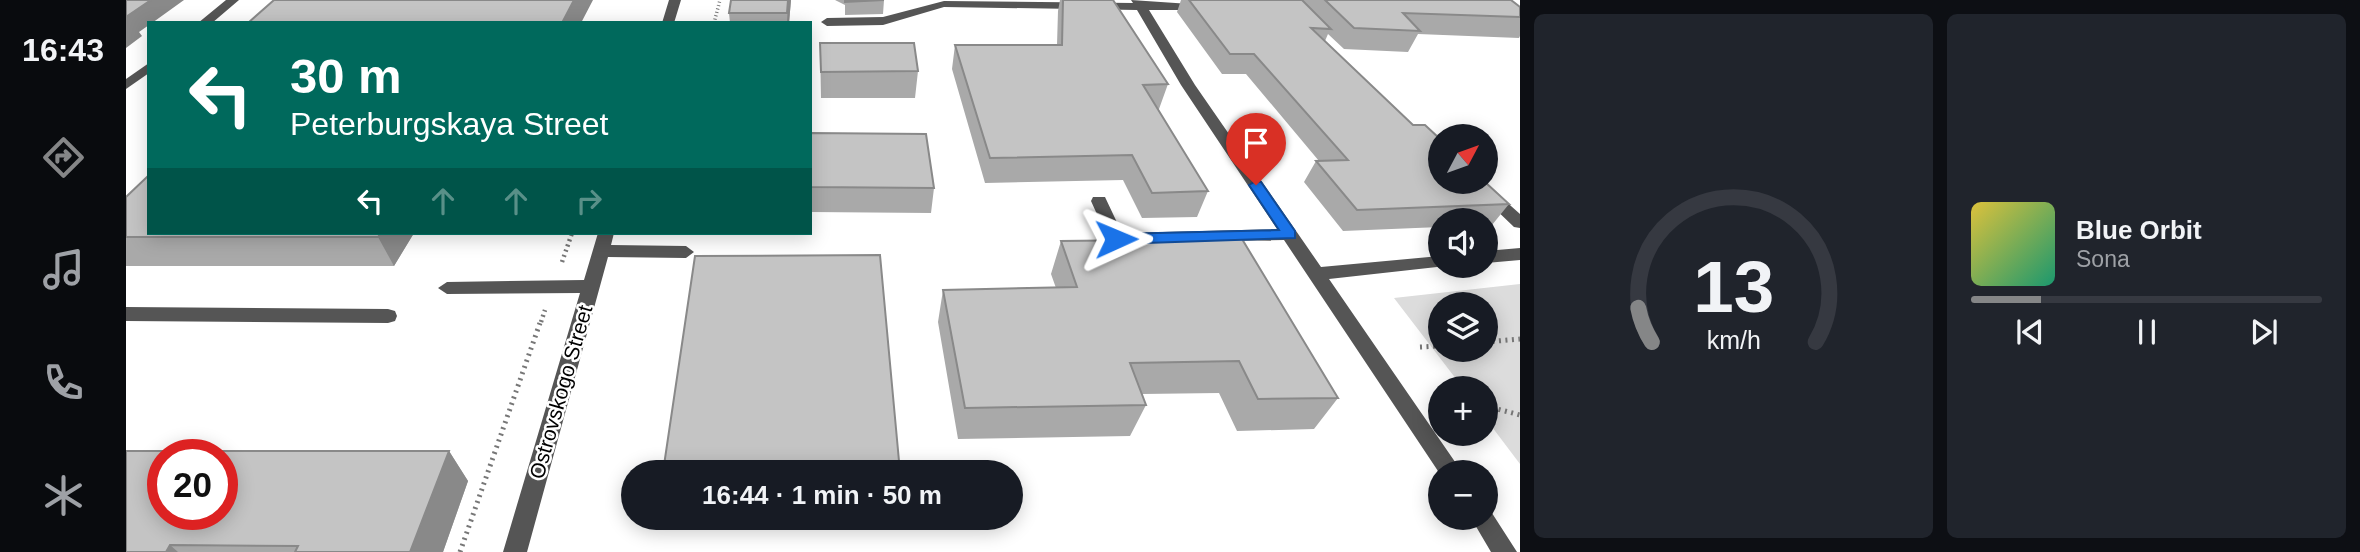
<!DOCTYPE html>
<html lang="en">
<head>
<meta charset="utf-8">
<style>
	:root { --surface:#171b24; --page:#20242c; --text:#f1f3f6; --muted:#9ea1a6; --line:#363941; --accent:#858687 }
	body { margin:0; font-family:Arial,sans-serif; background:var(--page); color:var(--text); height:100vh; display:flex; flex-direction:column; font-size:26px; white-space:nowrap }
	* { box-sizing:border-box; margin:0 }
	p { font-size:23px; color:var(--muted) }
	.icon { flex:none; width:38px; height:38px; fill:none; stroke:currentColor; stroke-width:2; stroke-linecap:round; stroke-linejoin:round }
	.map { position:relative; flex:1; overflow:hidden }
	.sheet { display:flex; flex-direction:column; gap:14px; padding:14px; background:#0d0f14; width:840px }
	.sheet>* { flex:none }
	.banner { position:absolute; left:21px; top:21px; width:665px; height:214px; border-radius:0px; box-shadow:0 4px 18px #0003; background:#00695c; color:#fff; overflow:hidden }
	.needle { width:46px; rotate:49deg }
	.tools { position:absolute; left:1302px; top:124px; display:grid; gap:14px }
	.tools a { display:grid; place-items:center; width:70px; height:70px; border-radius:50%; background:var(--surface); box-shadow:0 4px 18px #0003; font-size:35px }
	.speed { position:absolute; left:21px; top:439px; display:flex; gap:14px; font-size:35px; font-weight:700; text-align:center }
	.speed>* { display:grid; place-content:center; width:91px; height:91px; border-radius:50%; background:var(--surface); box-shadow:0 4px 18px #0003; line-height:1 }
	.speed .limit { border:10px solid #d22; background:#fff; color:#111 }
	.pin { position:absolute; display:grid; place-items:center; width:60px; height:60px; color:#fff; margin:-72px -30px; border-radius:50% 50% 50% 0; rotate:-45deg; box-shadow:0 0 7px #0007 }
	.pin .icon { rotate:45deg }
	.me { position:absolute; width:77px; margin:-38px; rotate:89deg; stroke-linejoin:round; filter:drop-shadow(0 0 5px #0008) }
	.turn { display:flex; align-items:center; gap:24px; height:147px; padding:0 28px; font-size:32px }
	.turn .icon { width:91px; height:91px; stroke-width:2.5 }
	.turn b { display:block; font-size:49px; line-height:60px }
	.lanes { display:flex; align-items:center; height:66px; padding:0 28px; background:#0003; justify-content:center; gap:35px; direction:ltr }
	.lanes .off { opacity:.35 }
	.sheet .widget { flex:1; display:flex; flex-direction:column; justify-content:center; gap:10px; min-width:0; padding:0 24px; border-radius:10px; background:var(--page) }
	.sheet .dial { align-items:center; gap:0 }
	.dial svg { height:182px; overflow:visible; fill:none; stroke:var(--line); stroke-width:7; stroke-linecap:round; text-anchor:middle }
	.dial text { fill:var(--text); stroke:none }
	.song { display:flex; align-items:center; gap:21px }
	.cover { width:84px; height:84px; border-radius:10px; background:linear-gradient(135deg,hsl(50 70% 55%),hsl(160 70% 35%)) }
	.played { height:7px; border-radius:4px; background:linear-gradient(90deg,var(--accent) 20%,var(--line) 20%) }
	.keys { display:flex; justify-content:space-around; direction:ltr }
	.sheet .tiles { flex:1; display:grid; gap:14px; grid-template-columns:repeat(2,1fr) }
	.trip { position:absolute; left:495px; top:460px; width:402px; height:70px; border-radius:35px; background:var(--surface); box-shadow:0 4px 18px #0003; font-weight:700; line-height:70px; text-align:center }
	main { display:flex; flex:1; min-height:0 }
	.tab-bar { display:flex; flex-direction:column; width:126px; justify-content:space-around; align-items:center; background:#090b0e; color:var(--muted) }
	.tab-bar .icon { width:49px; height:49px }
	.tab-bar .current { color:var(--accent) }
	.tab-bar b { font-size:32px; color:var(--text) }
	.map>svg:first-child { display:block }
</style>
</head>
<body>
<main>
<nav class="tab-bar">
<b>16:43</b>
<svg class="icon current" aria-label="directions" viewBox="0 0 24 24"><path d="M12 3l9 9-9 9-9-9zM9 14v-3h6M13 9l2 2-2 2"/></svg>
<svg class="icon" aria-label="music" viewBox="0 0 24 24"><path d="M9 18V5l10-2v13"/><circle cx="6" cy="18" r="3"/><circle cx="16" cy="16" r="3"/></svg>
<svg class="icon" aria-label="phone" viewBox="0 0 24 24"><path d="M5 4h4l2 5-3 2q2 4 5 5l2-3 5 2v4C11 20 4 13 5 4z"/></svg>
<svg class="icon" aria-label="climate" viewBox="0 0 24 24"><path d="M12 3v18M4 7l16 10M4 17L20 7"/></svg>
</nav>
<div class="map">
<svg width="1394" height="552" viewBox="0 0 1394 552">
	<rect width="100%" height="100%" fill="#fff"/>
	<path fill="#dcdcdc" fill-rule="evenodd" d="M 1394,284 L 1394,464 L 1360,419 L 1360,388 L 1337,388 L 1268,298 ZM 1360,304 L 1360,350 L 1314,350 L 1314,304 Z"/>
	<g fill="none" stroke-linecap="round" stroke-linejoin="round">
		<path stroke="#777" stroke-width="3.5" stroke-dasharray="1 2.5" stroke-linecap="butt" d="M 588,23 L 594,0"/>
		<path stroke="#777" stroke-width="4.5" stroke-dasharray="2 3.5" stroke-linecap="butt" d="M 436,262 L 446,233
			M 415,322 L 419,310"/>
		<path stroke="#777" stroke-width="5" stroke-dasharray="2 4.5" stroke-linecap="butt" d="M 1360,342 L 1394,339
			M 1294,347 L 1314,346
			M 1360,406 L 1394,415
			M 334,552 L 415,320"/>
		<path fill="#555" fill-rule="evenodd" d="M 100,0 L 113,0 L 86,23 L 72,23 Z
			M 543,0 L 555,0 L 548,23 L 536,23 Z
			M 1005,0 L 1079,5 L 1081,7 L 1075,10 L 1023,10 L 1069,85 L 1195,267 L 1314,256 L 1314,266 L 1320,266 L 1203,279 L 1336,472 L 1314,474 L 1158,240 L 984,243 L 965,201 L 967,197 L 979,197 L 996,233 L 1151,229 L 1055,85 L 1011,10 L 818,7 L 757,25 L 701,26 L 695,22 L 701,18 L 757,17 L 818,1 L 1007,3 Z
			M 23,63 L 23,73 L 0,89 L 0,79 Z
			M 1341,182 L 1358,182 L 1394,214 L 1394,228 L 1388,227 Z
			M 472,233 L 488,233 L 485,245 L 560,246 L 568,252 L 560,258 L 482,257 L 401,552 L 377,552 L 454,293 L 321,294 L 312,288 L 321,282 L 458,280 Z
			M 1394,248 L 1394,260 L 1360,263 L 1360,251 Z
			M 0,307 L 262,309 L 269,311 L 271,316 L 269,321 L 262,323 L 0,321 Z
			M 1360,509 L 1364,510 L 1391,552 L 1365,552 L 1345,518 L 1360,518 Z"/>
	</g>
	<path fill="#a9a9a9" d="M 665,0 L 663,23 L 604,23 L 603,13 Z
		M 709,0 L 758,0 L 757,14 L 719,15 L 719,5 Z
		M 934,0 L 987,0 L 1042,84 L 1033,109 L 1031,109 L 1082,191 L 1071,217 L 1016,218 L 997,180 L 859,183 L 826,69 L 829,45 L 931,45 L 932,11 Z
		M 1055,0 L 1385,0 L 1394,7 L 1394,36 L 1393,38 L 1292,34 L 1282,52 L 1218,49 L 1202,34 L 1199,41 L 1287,125 L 1383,204 L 1366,225 L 1360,226 L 1360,220 L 1314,220 L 1314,227 L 1217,231 L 1178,182 L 1190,161 L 1193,161 L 1120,74 L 1096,74 L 1051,12 Z
		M 694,43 L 792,71 L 789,98 L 695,98 Z
		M 684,133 L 808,188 L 805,213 L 684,212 Z
		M 0,197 L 288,233 L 268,266 L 0,266 Z
		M 935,241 L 1212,398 L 1188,429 L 1111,431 L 1093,393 L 1016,394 L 1020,405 L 1004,436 L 832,439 L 812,322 L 817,290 L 930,288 L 925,274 Z
		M 323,451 L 342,481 L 317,552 L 0,552 Z
		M 541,518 L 683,518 L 541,520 Z"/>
	<path fill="#898989" d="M 25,0 L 58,0 L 26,23 L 23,23 L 23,25 L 13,32 L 16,36 L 0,48 L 0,17 Z
		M 448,0 L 467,0 L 455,23 L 436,23 Z
		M 662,0 L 665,0 L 663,23 L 661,23 Z
		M 255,233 L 288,233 L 268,266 L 252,237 Z
		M 323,451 L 342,481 L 317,552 L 284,552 Z
		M 44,545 L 52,552 L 40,552 Z"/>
	<path fill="#c4c4c4" stroke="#898989" stroke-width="2" fill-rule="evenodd" d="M 0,0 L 25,0 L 0,17 Z
		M 148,0 L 448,0 L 436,23 L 122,23 Z
		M 605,0 L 662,0 L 661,13 L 603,13 Z
		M 719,0 L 758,0 L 719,2 Z
		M 937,0 L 987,0 L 1042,84 L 1017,85 L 1082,191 L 1026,193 L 1006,155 L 864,158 L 829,45 L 936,45 Z
		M 1063,0 L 1176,0 L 1205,29 L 1185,28 L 1287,125 L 1299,125 L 1314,139 L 1314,182 L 1359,182 L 1383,204 L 1231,210 L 1190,161 L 1222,160 L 1128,54 L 1104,54 Z
		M 1199,0 L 1385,0 L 1394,7 L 1394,17 L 1277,13 L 1294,31 L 1228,28 Z
		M 694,43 L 788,43 L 792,71 L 695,72 Z
		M 684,133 L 800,134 L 808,188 L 684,187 Z
		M 23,175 L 23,233 L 255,233 L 252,237 L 0,237 L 0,197 Z
		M 1116,239 L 1212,398 L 1132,399 L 1113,361 L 1004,363 L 1020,405 L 839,408 L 817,290 L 951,287 L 935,241 Z
		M 754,255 L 774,472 L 537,472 L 569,256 Z
		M 0,451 L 323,451 L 284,552 L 169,552 L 172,546 L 44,545 L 40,552 L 0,552 ZM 37,455 L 96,455 L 96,514 L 37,514 Z"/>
	<path fill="#1a73e8" stroke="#114b97" stroke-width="2" d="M 1130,181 L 1135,182 L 1169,231 L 1169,238 L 990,244 L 982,239 L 990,234 L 1153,230 L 1123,185 Z"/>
	<g text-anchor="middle" stroke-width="5" stroke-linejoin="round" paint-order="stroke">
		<g font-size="21" fill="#000" stroke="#fff">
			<text transform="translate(435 392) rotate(-74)" y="7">Ostrovskogo Street</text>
		</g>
	</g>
</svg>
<div class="tools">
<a><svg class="needle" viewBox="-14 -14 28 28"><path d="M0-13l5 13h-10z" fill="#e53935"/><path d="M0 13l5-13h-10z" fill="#9ea1a6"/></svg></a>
<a><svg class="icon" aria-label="sound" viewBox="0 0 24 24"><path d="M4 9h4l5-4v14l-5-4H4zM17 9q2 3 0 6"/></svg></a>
<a><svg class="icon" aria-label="layers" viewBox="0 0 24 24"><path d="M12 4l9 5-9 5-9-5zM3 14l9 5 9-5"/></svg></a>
<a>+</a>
<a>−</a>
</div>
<div class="speed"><div class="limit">20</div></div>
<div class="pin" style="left:1130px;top:185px;background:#d93025"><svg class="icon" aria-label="arrive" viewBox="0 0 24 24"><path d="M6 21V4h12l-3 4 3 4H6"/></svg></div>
<svg class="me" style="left:990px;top:239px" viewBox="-20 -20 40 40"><path d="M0-17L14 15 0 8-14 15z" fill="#1a73e8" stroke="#fff" stroke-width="4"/></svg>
<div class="trip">16:44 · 1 min · 50 m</div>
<div class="banner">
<div class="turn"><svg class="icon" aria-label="left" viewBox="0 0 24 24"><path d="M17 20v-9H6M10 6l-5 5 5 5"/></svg><div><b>30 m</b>Peterburgskaya Street</div></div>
<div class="lanes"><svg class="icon" aria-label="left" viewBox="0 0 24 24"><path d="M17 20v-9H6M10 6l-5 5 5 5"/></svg><svg class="icon off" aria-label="ahead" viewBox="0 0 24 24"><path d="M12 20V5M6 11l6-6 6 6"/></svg><svg class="icon off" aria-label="ahead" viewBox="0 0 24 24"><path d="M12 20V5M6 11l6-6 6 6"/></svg><svg class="icon off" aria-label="right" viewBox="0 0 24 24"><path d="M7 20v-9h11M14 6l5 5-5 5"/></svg></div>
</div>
</div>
<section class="sheet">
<div class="tiles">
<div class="widget dial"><svg viewBox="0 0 100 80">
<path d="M14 69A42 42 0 1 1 86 69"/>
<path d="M14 69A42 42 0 0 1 8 54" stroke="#858687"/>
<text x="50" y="56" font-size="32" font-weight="700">13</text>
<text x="50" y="72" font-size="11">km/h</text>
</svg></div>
<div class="widget">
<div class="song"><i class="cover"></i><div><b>Blue Orbit</b><p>Sona</p></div></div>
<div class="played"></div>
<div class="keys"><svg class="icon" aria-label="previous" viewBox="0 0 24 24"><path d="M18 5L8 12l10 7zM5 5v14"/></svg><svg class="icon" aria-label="pause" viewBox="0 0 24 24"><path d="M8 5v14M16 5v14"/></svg><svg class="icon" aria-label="next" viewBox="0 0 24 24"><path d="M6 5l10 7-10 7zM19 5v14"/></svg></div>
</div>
</div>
</section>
</main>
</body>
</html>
